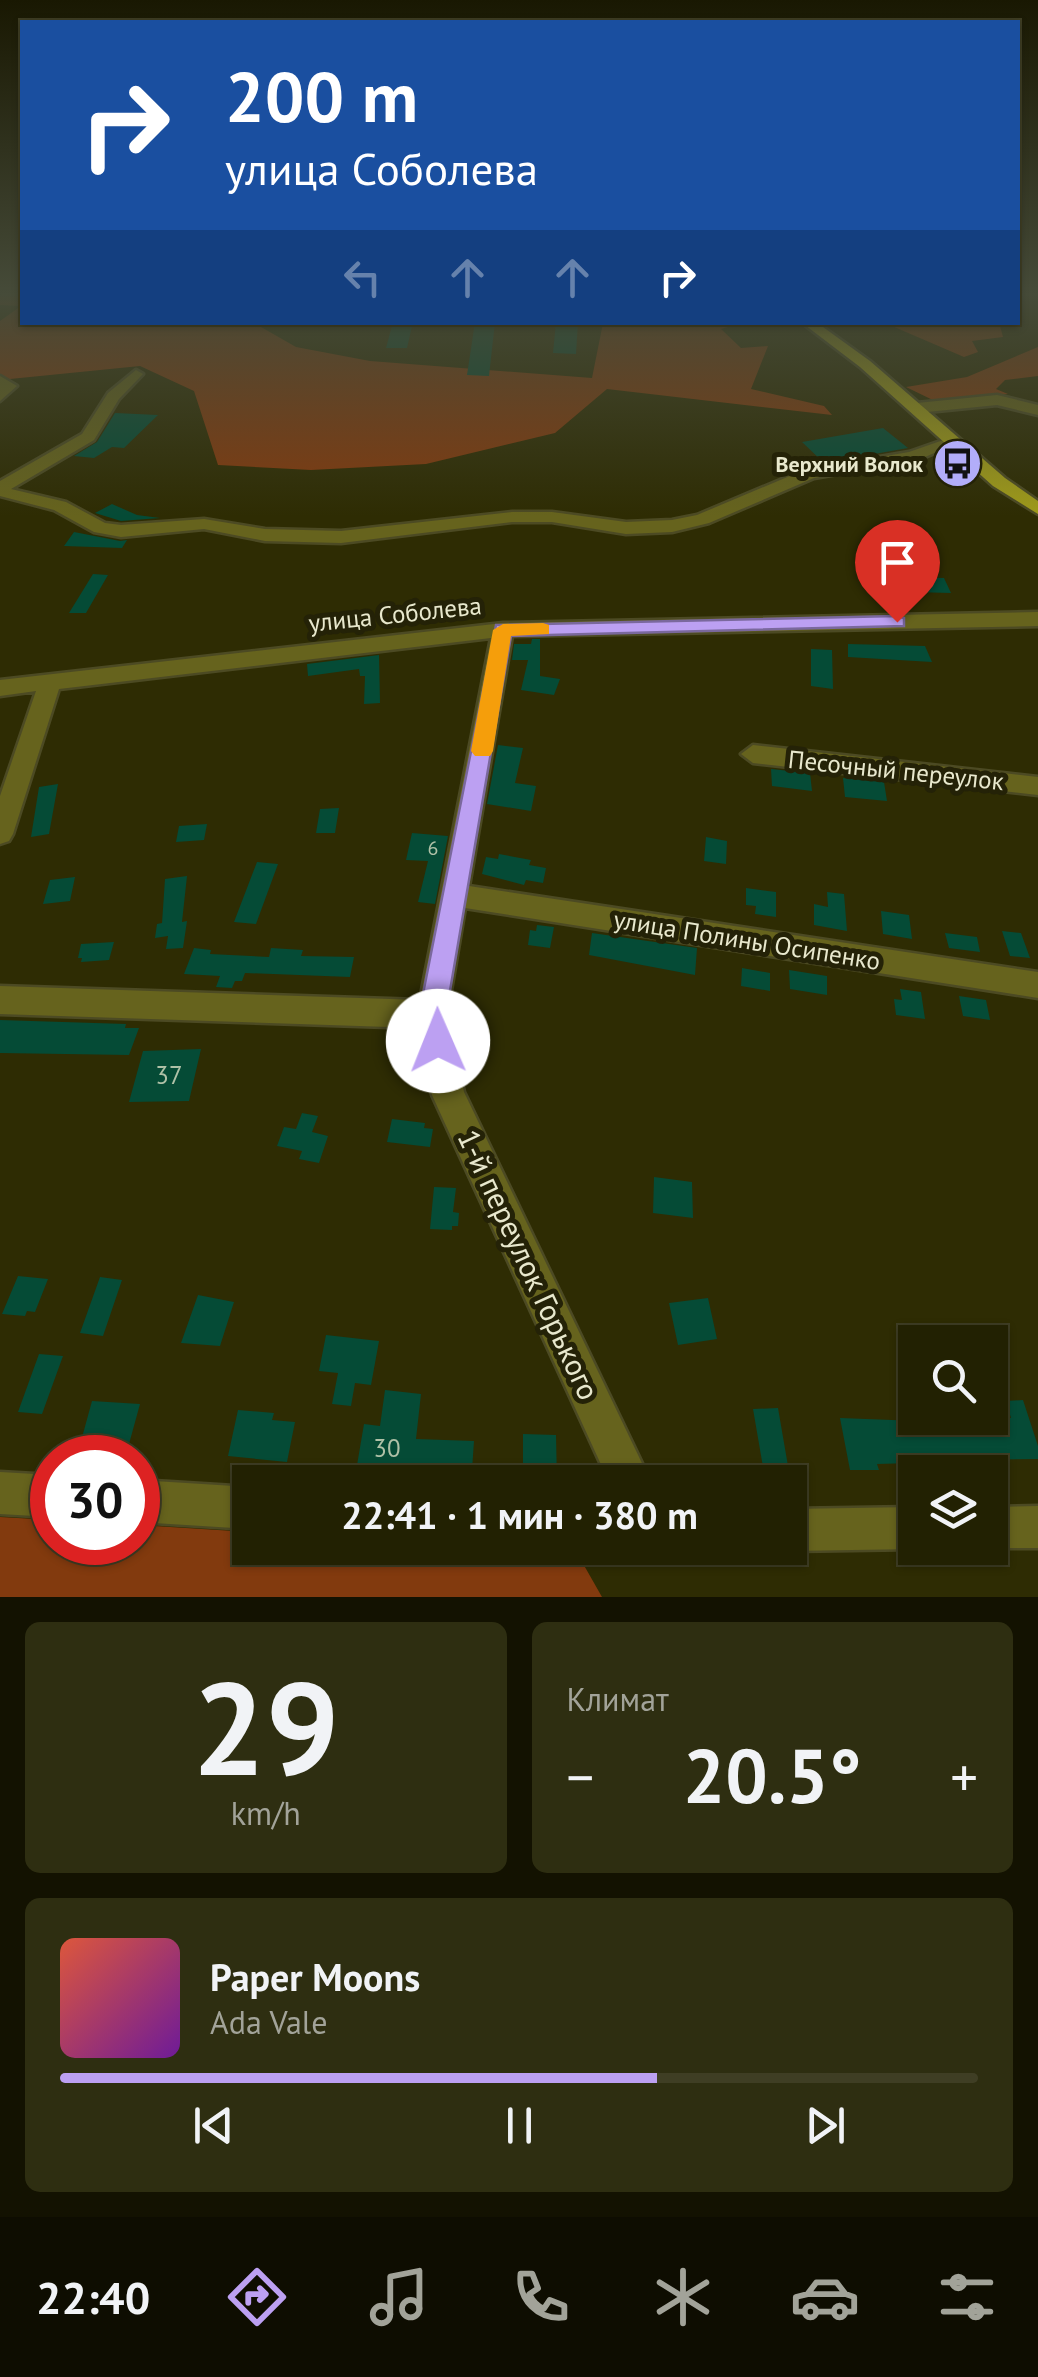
<!DOCTYPE html>
<html lang="ru">
<head>
<meta charset="utf-8">
<style>
	:root { --surface:#222102; --page:#2e2e11; --text:#f1f3f6; --muted:#a2a399; --line:#3f3e24; --accent:#bca0f2 }
	body { margin:0; font-family:"PT Sans",sans-serif; background:var(--page); color:var(--text); height:100vh; display:flex; flex-direction:column; font-size:38px; white-space:nowrap }
	* { box-sizing:border-box; margin:0 }
	p { font-size:32px; color:var(--muted) }
	.icon { flex:none; width:55px; height:55px; fill:none; stroke:currentColor; stroke-width:2; stroke-linecap:round; stroke-linejoin:round }
	.map { position:relative; height:1597px; overflow:hidden }
	.drawer { display:flex; flex-direction:column; gap:25px; padding:25px; background:#131201; flex:1 }
	.drawer>* { flex:none }
	.hud { position:absolute; left:20px; top:20px; width:1000px; height:305px; border-radius:0px; box-shadow:0 2px 8px #0004,0 0 0 2px var(--line); background:#1a4fa0; color:#fff; overflow:hidden }
	.buttons { position:absolute; left:898px; top:1325px; display:grid; gap:20px }
	.buttons a { display:grid; place-items:center; width:110px; height:110px; border-radius:0px; background:var(--surface); box-shadow:0 2px 8px #0004,0 0 0 2px var(--line); font-size:50px }
	.speed { position:absolute; left:30px; top:1435px; display:flex; gap:20px; font-size:50px; font-weight:700; text-align:center }
	.speed>* { display:grid; place-content:center; width:130px; height:130px; border-radius:50%; background:var(--surface); box-shadow:0 2px 8px #0004,0 0 0 2px var(--line); line-height:1 }
	.speed .limit { border:15px solid #d22; background:#fff; color:#111 }
	.pin { position:absolute; display:grid; place-items:center; width:85px; height:85px; color:#fff; margin:-102px -42px; border-radius:50% 50% 50% 0; rotate:-45deg; box-shadow:0 0 10px #0007 }
	.pin .icon { rotate:45deg }
	.me { position:absolute; width:110px; margin:-55px; rotate:359deg; stroke-linejoin:round; filter:drop-shadow(0 0 8px #0008) }
	.turn { display:flex; align-items:center; gap:35px; height:210px; padding:0 40px; font-size:45px }
	.turn .icon { width:130px; height:130px; stroke-width:2.5 }
	.turn b { display:block; font-size:70px; line-height:85px }
	.lanes { display:flex; align-items:center; height:95px; padding:0 40px; background:#0003; justify-content:center; gap:50px; direction:ltr }
	.lanes .off { opacity:.35 }
	.big { font-size:75px; font-weight:700; line-height:1.1 }
	.drawer .tile { flex:1; display:flex; flex-direction:column; justify-content:center; gap:15px; min-width:0; padding:0 35px; border-radius:15px; background:var(--page) }
	.drawer .dial { align-items:center; gap:0 }
	.dial b { font-size:130px; line-height:1 }
	.song { display:flex; align-items:center; gap:30px }
	.cover { width:120px; height:120px; border-radius:15px; background:linear-gradient(135deg,hsl(10 70% 55%),hsl(280 70% 35%)) }
	.played { height:10px; border-radius:5px; background:linear-gradient(90deg,var(--accent) 65%,var(--line) 65%) }
	.keys { display:flex; justify-content:space-around; direction:ltr }
	.heat { display:flex; justify-content:space-between; align-items:center; font-size:55px; direction:ltr }
	.drawer .tiles { flex:1; display:grid; gap:25px; grid-template-columns:1fr 1fr }
	.tile:last-child { grid-column:span 2 }
	.trip { position:absolute; left:232px; top:1465px; width:575px; height:100px; border-radius:0px; background:var(--surface); box-shadow:0 2px 8px #0004,0 0 0 2px var(--line); font-weight:700; line-height:100px; text-align:center }
	.dock { display:flex; height:160px; justify-content:space-around; align-items:center; background:#0e0d01; color:var(--muted) }
	.dock .icon { width:70px; height:70px }
	.dock .selected { color:var(--accent) }
	.dock b { font-size:45px; color:var(--text) }
	.map>svg:first-child { display:block }
</style>
</head>
<body>
<div class="map">
<svg width="1038" height="1597" viewBox="0 0 1038 1597">
	<rect width="100%" height="100%" fill="#2e2c03"/>
	<path fill="#823a0e" d="M 5,292 L 22,292 L 22,322 L 254,323 L 296,347 L 370,361 L 592,378 L 603,323 L 733,323 L 735,325 L 721,329 L 741,348 L 768,346 L 751,389 L 824,406 L 832,415 L 607,389 L 555,433 L 426,464 L 311,470 L 218,465 L 194,391 L 140,366 L 0,380 L 0,321 L 21,306 L 0,305 L 0,296 Z
		M 885,323 L 993,323 L 1000,326 L 1003,337 L 972,341 L 978,352 L 964,357 Z
		M 1038,347 L 1038,376 L 1005,380 L 996,389 L 1008,394 L 958,399 L 941,404 L 906,387 L 967,377 Z
		M 0,1517 L 52,1520 L 52,1542 L 138,1542 L 138,1525 L 250,1532 L 250,1548 L 496,1548 L 577,1553 L 602,1597 L 0,1597 Z"/>
	<path fill="#054b36" d="M 393,322 L 413,322 L 407,348 L 386,348 Z
		M 475,322 L 495,322 L 489,376 L 467,375 Z
		M 556,322 L 578,322 L 576,354 L 553,353 Z
		M 115,413 L 158,415 L 124,448 L 112,447 L 94,458 L 74,456 L 97,442 Z
		M 883,428 L 908,448 L 824,463 L 802,442 Z
		M 112,504 L 137,515 L 160,518 L 121,521 L 95,513 Z
		M 74,532 L 120,541 L 127,540 L 122,548 L 64,546 Z
		M 93,574 L 108,575 L 86,613 L 69,613 Z
		M 906,577 L 944,578 L 951,593 L 913,592 Z
		M 532,639 L 540,639 L 540,676 L 560,679 L 554,695 L 521,690 L 528,660 L 512,660 L 514,644 L 531,644 Z
		M 848,644 L 925,646 L 932,662 L 848,657 Z
		M 811,649 L 832,650 L 833,689 L 811,686 Z
		M 379,655 L 380,703 L 364,704 L 365,676 L 360,676 L 359,669 L 308,676 L 307,664 Z
		M 498,745 L 523,748 L 515,783 L 536,786 L 531,811 L 487,804 Z
		M 771,769 L 810,773 L 812,791 L 772,786 Z
		M 843,778 L 884,782 L 887,801 L 845,797 Z
		M 58,784 L 49,834 L 31,837 L 39,787 Z
		M 339,808 L 335,833 L 316,833 L 320,809 Z
		M 207,824 L 204,840 L 176,842 L 179,826 Z
		M 412,833 L 448,836 L 435,904 L 418,902 L 428,861 L 406,860 Z
		M 706,837 L 727,841 L 726,864 L 704,861 Z
		M 499,854 L 531,860 L 529,865 L 546,868 L 543,883 L 526,880 L 524,885 L 482,874 L 486,857 L 498,859 Z
		M 257,862 L 278,864 L 256,924 L 234,922 Z
		M 187,876 L 182,922 L 187,921 L 183,948 L 166,949 L 168,936 L 155,938 L 157,924 L 162,923 L 165,879 Z
		M 75,877 L 70,901 L 43,904 L 50,880 Z
		M 746,888 L 776,892 L 776,917 L 755,914 L 756,906 L 746,905 Z
		M 827,892 L 844,894 L 847,931 L 814,925 L 814,904 L 828,907 Z
		M 881,911 L 909,915 L 912,939 L 883,934 Z
		M 537,925 L 554,927 L 550,948 L 528,945 L 530,930 L 536,931 Z
		M 1002,931 L 1021,933 L 1030,958 L 1010,956 Z
		M 592,933 L 697,948 L 695,975 L 589,955 Z
		M 945,933 L 977,937 L 980,952 L 949,948 Z
		M 114,942 L 109,960 L 81,962 L 82,958 L 78,958 L 81,944 Z
		M 194,948 L 211,950 L 210,954 L 269,957 L 271,948 L 303,950 L 301,956 L 354,957 L 350,977 L 245,973 L 242,981 L 235,981 L 232,988 L 216,987 L 220,976 L 184,974 Z
		M 742,968 L 770,973 L 770,991 L 741,986 Z
		M 789,970 L 827,976 L 827,995 L 790,989 Z
		M 900,989 L 921,992 L 925,1019 L 896,1015 L 894,999 L 902,1000 Z
		M 959,996 L 986,1000 L 990,1020 L 963,1016 Z
		M 0,1020 L 126,1024 L 125,1028 L 139,1028 L 129,1055 L 0,1053 Z
		M 201,1049 L 189,1101 L 129,1102 L 143,1051 Z
		M 302,1113 L 318,1116 L 312,1132 L 328,1136 L 319,1163 L 299,1159 L 302,1151 L 277,1146 L 284,1127 L 296,1129 Z
		M 392,1119 L 425,1123 L 424,1128 L 433,1129 L 430,1147 L 387,1142 Z
		M 654,1177 L 692,1182 L 693,1218 L 653,1213 Z
		M 434,1187 L 456,1188 L 453,1212 L 459,1213 L 458,1226 L 452,1226 L 452,1230 L 430,1229 Z
		M 18,1276 L 48,1279 L 35,1312 L 27,1311 L 25,1316 L 2,1314 Z
		M 100,1277 L 122,1280 L 103,1336 L 80,1333 Z
		M 198,1295 L 234,1302 L 220,1346 L 181,1343 Z
		M 708,1298 L 717,1339 L 678,1345 L 669,1303 Z
		M 326,1335 L 379,1341 L 371,1385 L 355,1383 L 351,1406 L 332,1404 L 338,1373 L 319,1371 Z
		M 39,1354 L 63,1356 L 42,1414 L 18,1412 Z
		M 385,1390 L 421,1394 L 416,1439 L 474,1441 L 472,1470 L 463,1469 L 462,1482 L 356,1471 L 364,1424 L 380,1426 Z
		M 1023,1400 L 1038,1446 L 1038,1459 L 966,1460 L 967,1466 L 928,1464 L 930,1472 L 915,1472 L 913,1463 L 877,1464 L 879,1470 L 850,1470 L 840,1418 L 971,1423 L 969,1418 L 1011,1418 L 1006,1401 Z
		M 92,1401 L 140,1404 L 126,1455 L 78,1452 Z
		M 778,1408 L 788,1466 L 763,1467 L 753,1409 Z
		M 238,1410 L 274,1413 L 272,1420 L 295,1422 L 287,1462 L 228,1456 Z
		M 523,1434 L 556,1435 L 557,1482 L 528,1482 L 528,1469 L 523,1469 Z"/>
	<g fill="none" stroke-linecap="round" stroke-linejoin="round">
		<defs>
			<path id="minor" d="M 136,370 L 143,374 L 119,399 L 94,440 L 11,489 L 66,502 L 105,523 L 121,525 L 204,519 L 265,529 L 341,531 L 512,512 L 552,512 L 626,522 L 672,520 L 697,515 L 804,470 L 909,452 L 952,437 L 960,442 L 918,460 L 814,478 L 709,523 L 672,532 L 626,534 L 552,522 L 512,522 L 341,543 L 265,541 L 204,529 L 121,537 L 94,532 L 54,510 L 0,496 L 0,481 L 82,434 L 108,393 Z
				M 0,376 L 17,386 L 0,401 Z
				M 997,395 L 1038,405 L 1038,415 L 997,405 L 917,413 L 909,408 L 917,403 Z
				M 1038,612 L 1038,626 L 512,636 L 469,886 L 1038,972 L 1038,998 L 465,908 L 447,1014 L 464,1092 L 651,1482 L 609,1482 L 432,1095 L 419,1028 L 0,1014 L 0,986 L 420,1000 L 491,638 L 59,689 L 13,834 L 9,841 L 0,844 L 0,796 L 36,691 L 0,696 L 0,680 L 503,623 Z
				M 753,745 L 1038,777 L 1038,795 L 753,763 L 741,754 Z
				M 0,1472 L 52,1475 L 52,1517 L 0,1514 Z
				M 138,1480 L 250,1487 L 250,1529 L 138,1522 Z
				M 1038,1506 L 1038,1548 L 985,1548 L 990,1548 L 990,1507 Z
				M 915,1507 L 915,1548 L 920,1548 L 915,1549 L 790,1551 L 780,1548 L 790,1548 L 790,1509 Z"/>
			<path id="major" d="M 801,322 L 816,322 L 870,361 L 1005,478 L 1038,501 L 1038,514 L 993,486 L 860,367 Z"/>
		</defs>
		<use href="#minor" stroke="#4c4a23" stroke-width="5"/>
		<use href="#major" stroke="#4c4a23" stroke-width="5"/>
		<use href="#minor" fill="#66631d" fill-rule="evenodd"/>
		<use href="#major" fill="#9f9a1a" fill-rule="evenodd"/>
	</g>
	<linearGradient id="sky" x2="0" y2="1"><stop stop-color="#191802"/><stop offset="0.57" stop-color="#464b39"/><stop offset="1" stop-color="#464b39" stop-opacity="0"/></linearGradient>
	<rect width="1038" height="516" fill="url(#sky)"/>
	<path fill="#bca0f2" stroke="#7a689d" stroke-width="2.5" d="M 897,616 L 904,618 L 904,626 L 511,636 L 446,1014 L 452,1041 L 447,1051 L 438,1055 L 428,1051 L 419,1014 L 496,625 Z"/>
	<path fill="#f59e0b" d="M 543,623 L 549,625 L 549,634 L 511,636 L 493,751 L 490,756 L 475,756 L 471,751 L 493,630 L 503,624 Z"/>
	<defs>
		<symbol id="bus-disc" viewBox="-11 -11 22 22"><circle r="9.5" fill="#b2adf9" stroke="#242207"/><path d="M-5-6H5V4H4V6H2V4H-2V6H-4V4H-5ZM-3.5-4V0h7V-4ZM-3.5 1.2v1.5H-2V1.2ZM2 1.2v1.5H3.5V1.2Z" fill="#111"/></symbol>
	</defs>
	<g fill-rule="evenodd">
		<use href="#bus-disc" x="930" y="436" width="55" height="55"/>
	</g>
	<g text-anchor="middle" stroke-width="10" stroke-linejoin="round" paint-order="stroke">
		<g font-size="20" fill="#afc1a7">
			<text x="433" y="855">6</text>
		</g>
		<g font-size="22" font-weight="bold" fill="#e8e8cd" stroke="#242207" text-anchor="end">
			<text x="923" y="472">Верхний Волок</text>
		</g>
		<g font-size="25" fill="#e8e8cd" stroke="#242207">
			<text transform="translate(395 614) rotate(-6)" y="9">улица Соболева</text>
			<text transform="translate(896 770) rotate(6)" y="9">Песочный переулок</text>
			<text transform="translate(747 940) rotate(9)" y="9">улица Полины Осипенко</text>
		</g>
		<g font-size="25" fill="#afc1a7">
			<text x="169" y="1084">37</text>
			<text x="387" y="1457">30</text>
		</g>
		<g font-size="30" fill="#e8e8cd" stroke="#242207">
			<text transform="translate(528 1265) rotate(65)" y="10">1-й переулок Горького</text>
		</g>
	</g>
</svg>
<div class="buttons">
<a><svg class="icon" aria-label="search" viewBox="0 0 24 24"><circle cx="10" cy="10" r="6"/><path d="M15 15l6 6"/></svg></a>
<a><svg class="icon" aria-label="layers" viewBox="0 0 24 24"><path d="M12 4l9 5-9 5-9-5zM3 14l9 5 9-5"/></svg></a>
</div>
<div class="speed"><div class="limit">30</div></div>
<div class="pin" style="left:897px;top:622px;background:#d93025"><svg class="icon" aria-label="arrive" viewBox="0 0 24 24"><path d="M6 21V4h12l-3 4 3 4H6"/></svg></div>
<svg class="me" style="left:438px;top:1041px" viewBox="-20 -20 40 40"><circle r="19" fill="#fff"/><path d="M0-13L10 11 0 6-10 11z" fill="#bca0f2"/></svg>
<div class="trip">22:41 · 1 мин · 380 m</div>
<div class="hud">
<div class="turn"><svg class="icon" aria-label="right" viewBox="0 0 24 24"><path d="M7 20v-9h11M14 6l5 5-5 5"/></svg><div><b>200 m</b>улица Соболева</div></div>
<div class="lanes"><svg class="icon off" aria-label="left" viewBox="0 0 24 24"><path d="M17 20v-9H6M10 6l-5 5 5 5"/></svg><svg class="icon off" aria-label="ahead" viewBox="0 0 24 24"><path d="M12 20V5M6 11l6-6 6 6"/></svg><svg class="icon off" aria-label="ahead" viewBox="0 0 24 24"><path d="M12 20V5M6 11l6-6 6 6"/></svg><svg class="icon" aria-label="right" viewBox="0 0 24 24"><path d="M7 20v-9h11M14 6l5 5-5 5"/></svg></div>
</div>
</div>
<section class="drawer">
<div class="tiles">
<div class="tile dial"><b>29</b><p>km/h</p></div>
<div class="tile"><p>Климат</p>
<div class="heat"><a>−</a><b class="big">20.5°</b><a>+</a></div>
</div>
<div class="tile">
<div class="song"><i class="cover"></i><div><b>Paper Moons</b><p>Ada Vale</p></div></div>
<div class="played"></div>
<div class="keys"><svg class="icon" aria-label="previous" viewBox="0 0 24 24"><path d="M18 5L8 12l10 7zM5 5v14"/></svg><svg class="icon" aria-label="pause" viewBox="0 0 24 24"><path d="M8 5v14M16 5v14"/></svg><svg class="icon" aria-label="next" viewBox="0 0 24 24"><path d="M6 5l10 7-10 7zM19 5v14"/></svg></div>
</div>
</div>
</section>
<nav class="dock">
<b>22:40</b>
<svg class="icon selected" aria-label="directions" viewBox="0 0 24 24"><path d="M12 3l9 9-9 9-9-9zM9 14v-3h6M13 9l2 2-2 2"/></svg>
<svg class="icon" aria-label="music" viewBox="0 0 24 24"><path d="M9 18V5l10-2v13"/><circle cx="6" cy="18" r="3"/><circle cx="16" cy="16" r="3"/></svg>
<svg class="icon" aria-label="phone" viewBox="0 0 24 24"><path d="M5 4h4l2 5-3 2q2 4 5 5l2-3 5 2v4C11 20 4 13 5 4z"/></svg>
<svg class="icon" aria-label="climate" viewBox="0 0 24 24"><path d="M12 3v18M4 7l16 10M4 17L20 7"/></svg>
<svg class="icon" aria-label="car" viewBox="0 0 24 24"><path d="M5 17H2v-5l4-1 3-4h7l3 4 3 1v5h-3M9 17h6M6 11h13"/><circle cx="7" cy="17" r="2"/><circle cx="17" cy="17" r="2"/></svg>
<svg class="icon" aria-label="filters" viewBox="0 0 24 24"><path d="M4 7h16M4 17h16"/><circle cx="9" cy="7" r="2"/><circle cx="15" cy="17" r="2"/></svg>
</nav>
</body>
</html>
